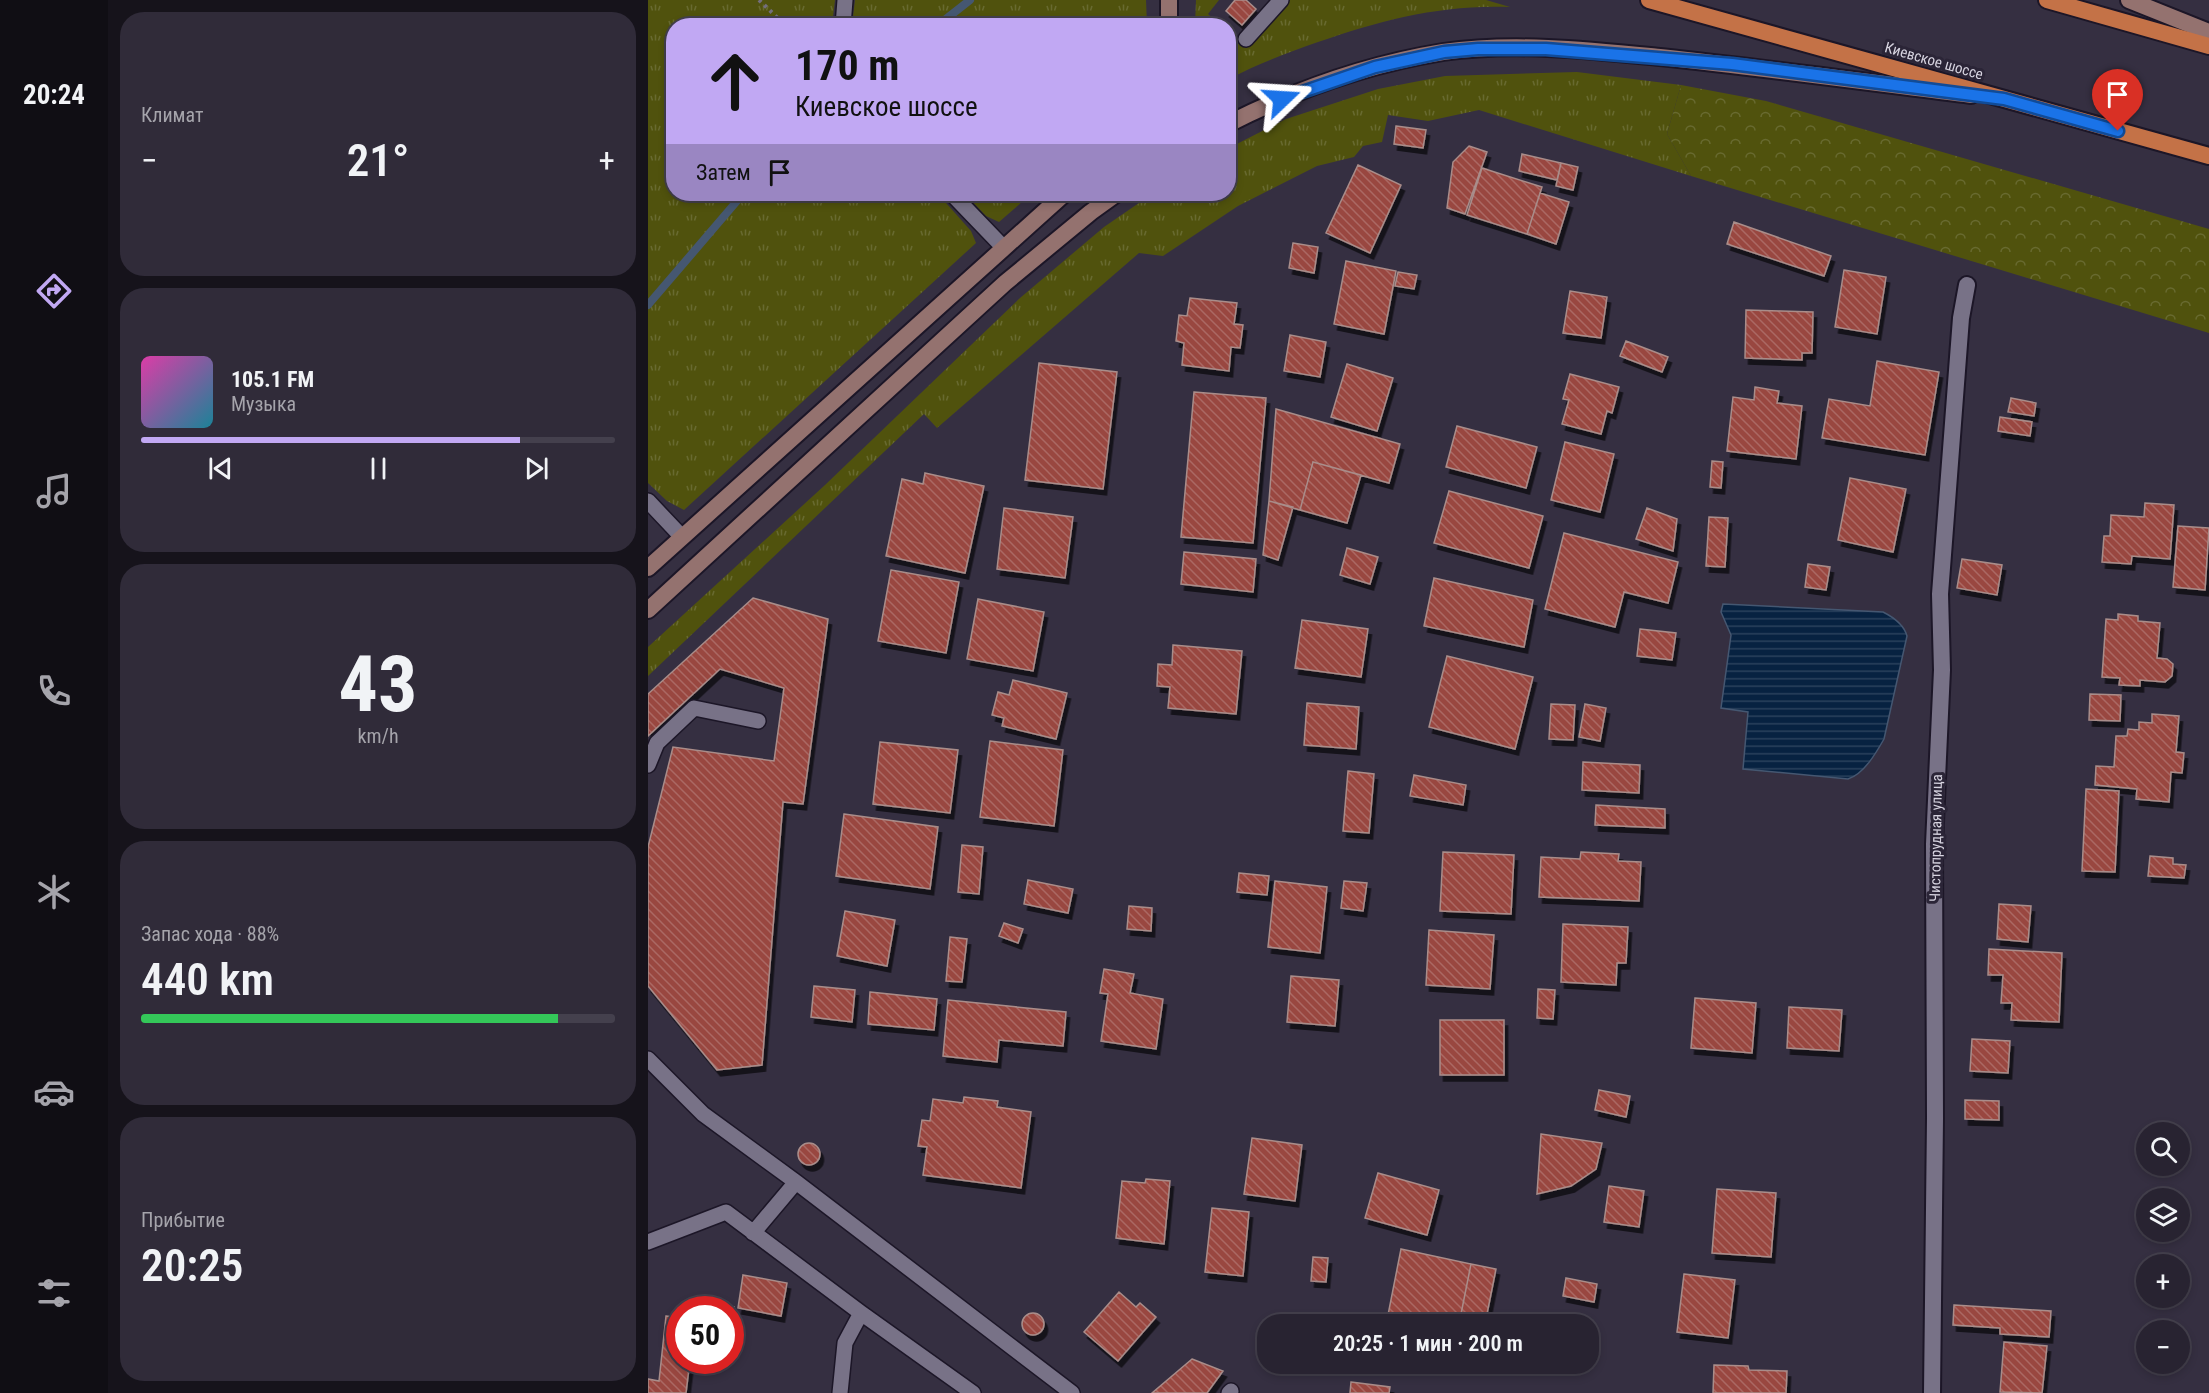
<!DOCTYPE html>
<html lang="ru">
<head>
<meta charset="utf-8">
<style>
	:root { --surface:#282331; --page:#302b39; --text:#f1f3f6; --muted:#a5a4ab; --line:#44404d; --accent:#c1a8f3 }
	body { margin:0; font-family:"Roboto Condensed",sans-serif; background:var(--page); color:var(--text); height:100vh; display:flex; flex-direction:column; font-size:22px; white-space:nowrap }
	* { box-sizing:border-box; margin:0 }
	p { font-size:20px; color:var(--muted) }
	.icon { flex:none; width:33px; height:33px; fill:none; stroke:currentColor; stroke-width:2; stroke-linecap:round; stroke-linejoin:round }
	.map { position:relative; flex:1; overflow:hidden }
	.drawer { display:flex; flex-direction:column; gap:12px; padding:12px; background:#16131b; width:540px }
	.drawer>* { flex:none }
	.guide { position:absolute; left:18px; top:18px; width:570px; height:183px; border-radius:24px; box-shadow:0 3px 9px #0003,0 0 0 2px var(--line); background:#c1a8f3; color:#111; overflow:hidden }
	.buttons { position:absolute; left:1488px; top:1122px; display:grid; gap:12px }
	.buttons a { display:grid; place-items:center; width:54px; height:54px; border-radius:50%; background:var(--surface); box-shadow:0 3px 9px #0003,0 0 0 2px var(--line); font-size:30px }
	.speed { position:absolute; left:18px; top:1296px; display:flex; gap:12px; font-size:30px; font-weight:700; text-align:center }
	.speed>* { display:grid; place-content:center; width:78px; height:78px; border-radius:50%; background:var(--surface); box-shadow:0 3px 9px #0003,0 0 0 2px var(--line); line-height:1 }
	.speed .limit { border:9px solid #d22; background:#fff; color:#111 }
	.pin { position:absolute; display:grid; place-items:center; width:51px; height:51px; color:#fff; margin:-62px -26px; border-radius:50% 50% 50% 0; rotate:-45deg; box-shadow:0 0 6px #0007 }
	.pin .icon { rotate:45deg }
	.me { position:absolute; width:66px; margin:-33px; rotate:70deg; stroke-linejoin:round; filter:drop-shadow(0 0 4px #0008) }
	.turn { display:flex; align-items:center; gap:21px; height:126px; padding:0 30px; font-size:27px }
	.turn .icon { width:78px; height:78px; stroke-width:2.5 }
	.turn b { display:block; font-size:42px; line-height:51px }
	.then { display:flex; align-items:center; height:57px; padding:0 30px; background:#0003; gap:12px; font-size:22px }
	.big { font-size:45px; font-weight:600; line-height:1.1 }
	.drawer .widget { flex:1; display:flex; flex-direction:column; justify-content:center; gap:9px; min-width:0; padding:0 21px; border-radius:24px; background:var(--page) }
	.drawer .dial { align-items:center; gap:0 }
	.dial b { font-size:78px; line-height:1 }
	.song { display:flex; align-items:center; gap:18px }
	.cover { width:72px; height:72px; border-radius:9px; background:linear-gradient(135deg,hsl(320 70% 55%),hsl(190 70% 35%)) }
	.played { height:6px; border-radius:3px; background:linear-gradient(90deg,var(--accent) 80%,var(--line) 80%) }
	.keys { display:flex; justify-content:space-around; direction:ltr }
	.heat { display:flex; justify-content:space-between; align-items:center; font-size:33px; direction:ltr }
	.charge { height:9px; border-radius:4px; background:linear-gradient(90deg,#34c759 88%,var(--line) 0) }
	.trip { position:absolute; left:609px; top:1314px; width:342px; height:60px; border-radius:24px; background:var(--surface); box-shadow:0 3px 9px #0003,0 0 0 2px var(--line); font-weight:600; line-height:60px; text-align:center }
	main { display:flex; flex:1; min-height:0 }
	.menu { display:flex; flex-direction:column; width:108px; justify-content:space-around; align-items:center; background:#100e14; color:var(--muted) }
	.menu .icon { width:42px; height:42px }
	.menu .current { color:var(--accent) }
	.menu b { font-size:27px; color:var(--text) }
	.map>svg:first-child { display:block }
</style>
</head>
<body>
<main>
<nav class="menu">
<b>20:24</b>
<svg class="icon current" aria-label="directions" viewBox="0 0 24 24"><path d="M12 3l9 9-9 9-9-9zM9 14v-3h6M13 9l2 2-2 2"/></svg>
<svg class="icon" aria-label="music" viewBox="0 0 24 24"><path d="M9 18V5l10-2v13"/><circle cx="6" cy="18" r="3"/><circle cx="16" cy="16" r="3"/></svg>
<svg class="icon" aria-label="phone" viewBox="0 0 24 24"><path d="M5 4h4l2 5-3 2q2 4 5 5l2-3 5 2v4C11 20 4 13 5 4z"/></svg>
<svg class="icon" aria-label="climate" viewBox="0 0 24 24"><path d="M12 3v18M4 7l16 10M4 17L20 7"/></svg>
<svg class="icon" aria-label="car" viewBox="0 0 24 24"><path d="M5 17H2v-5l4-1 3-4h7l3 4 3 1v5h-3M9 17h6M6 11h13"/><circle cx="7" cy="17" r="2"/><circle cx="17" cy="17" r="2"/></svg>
<svg class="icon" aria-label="filters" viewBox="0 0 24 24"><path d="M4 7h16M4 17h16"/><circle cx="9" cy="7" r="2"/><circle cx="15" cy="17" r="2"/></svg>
</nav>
<section class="drawer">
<div class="widget"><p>Климат</p>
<div class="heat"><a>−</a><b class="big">21°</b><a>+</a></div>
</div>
<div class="widget">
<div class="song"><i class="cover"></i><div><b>105.1 FM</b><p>Музыка</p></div></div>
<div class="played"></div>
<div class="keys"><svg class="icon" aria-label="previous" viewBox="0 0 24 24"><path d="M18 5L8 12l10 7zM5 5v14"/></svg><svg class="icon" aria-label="pause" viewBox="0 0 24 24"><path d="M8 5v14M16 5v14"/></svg><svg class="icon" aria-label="next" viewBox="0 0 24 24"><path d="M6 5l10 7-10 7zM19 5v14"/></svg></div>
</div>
<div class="widget dial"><b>43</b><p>km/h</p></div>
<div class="widget"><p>Запас хода · 88%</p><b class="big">440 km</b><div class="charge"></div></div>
<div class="widget"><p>Прибытие</p><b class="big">20:25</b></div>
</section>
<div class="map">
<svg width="1561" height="1393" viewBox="0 0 1561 1393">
	<defs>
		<pattern id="grass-tufts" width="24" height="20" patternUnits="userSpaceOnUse" patternTransform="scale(1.5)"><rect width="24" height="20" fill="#50520d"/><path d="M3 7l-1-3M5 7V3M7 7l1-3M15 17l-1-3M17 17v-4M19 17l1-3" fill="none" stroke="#686a30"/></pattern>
		<pattern id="forest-crowns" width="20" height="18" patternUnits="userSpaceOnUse" patternTransform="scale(1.5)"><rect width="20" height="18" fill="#50520d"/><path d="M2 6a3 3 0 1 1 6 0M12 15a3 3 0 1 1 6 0" fill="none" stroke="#686a30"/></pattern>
		<pattern id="water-rules" width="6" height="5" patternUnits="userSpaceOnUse" patternTransform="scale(1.5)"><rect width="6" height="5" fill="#072241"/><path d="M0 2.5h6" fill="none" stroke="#2a415c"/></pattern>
		<pattern id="building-back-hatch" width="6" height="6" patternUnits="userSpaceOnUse" patternTransform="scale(1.5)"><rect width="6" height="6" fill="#994740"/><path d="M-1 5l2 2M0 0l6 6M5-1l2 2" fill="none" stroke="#ab6964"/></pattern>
		<filter id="shadow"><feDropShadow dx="3.5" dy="6" stdDeviation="0" flood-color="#0009"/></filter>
	</defs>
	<rect width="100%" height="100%" fill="#352f41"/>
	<path fill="url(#grass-tufts)" d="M 0,0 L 187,0 L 184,25 L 26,26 L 26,194 L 290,194 L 323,231 L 328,243 L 36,510 L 19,501 L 0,483 Z
		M 207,0 L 498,0 L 499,25 L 204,25 Z
		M 548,0 L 571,0 L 560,14 L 573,25 L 547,25 Z
		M 639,0 L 838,0 L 862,7 C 795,4 733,20 670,42 C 639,53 609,64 581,79 L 581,32 L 598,47 Z
		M 929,72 L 1033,85 L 1019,134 L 1043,176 L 831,110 L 780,121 L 740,115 L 734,142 L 715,146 L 706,157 L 669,166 L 590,206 L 515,256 L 491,253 L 289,428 L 276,414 L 0,676 L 0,647 L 177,485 L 372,298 L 456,227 L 504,194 L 580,194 L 581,148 L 638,119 L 730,89 L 797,76 Z
		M 317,194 L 383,194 L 351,222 L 338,216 Z"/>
	<path fill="url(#forest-crowns)" d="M 1033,85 L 1118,101 L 1561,229 L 1561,333 L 1043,176 L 1019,134 Z"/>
	<path fill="url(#water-rules)" stroke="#455771" stroke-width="1.5" d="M 1075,604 L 1235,612 C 1245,617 1256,625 1259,636 L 1236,739 C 1228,753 1216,774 1200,779 L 1095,769 L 1100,712 L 1073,708 L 1083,635 L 1073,612 Z"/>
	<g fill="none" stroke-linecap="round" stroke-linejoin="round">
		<path stroke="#455771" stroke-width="8" d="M 289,26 L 322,0
			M 0,305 L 95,194"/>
	</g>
	<path fill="url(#building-back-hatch)" stroke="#a98d8a" stroke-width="1.5" filter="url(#shadow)" d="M 587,0 L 598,0 L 608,9 L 594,25 L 578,11 Z
		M 748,126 L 778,130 L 775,148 L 746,144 Z
		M 821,146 L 839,152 L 817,214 L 799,208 L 805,162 Z
		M 874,154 L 913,163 L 909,180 L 871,171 Z
		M 913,163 L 930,167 L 925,190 L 908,186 Z
		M 710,165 L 753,185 L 722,253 L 678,233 Z
		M 834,168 L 894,187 L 879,234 L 819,215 Z
		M 892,193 L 921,202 L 908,244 L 879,234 Z
		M 1086,222 L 1183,256 L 1176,276 L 1079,244 Z
		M 645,243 L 670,247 L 666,273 L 641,268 Z
		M 698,261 L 748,271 L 736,334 L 686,324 Z
		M 1196,270 L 1238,277 L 1229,334 L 1187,327 Z
		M 750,272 L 769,275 L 766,289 L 747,286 Z
		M 922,291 L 959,297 L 953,338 L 915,333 Z
		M 542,298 L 589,303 L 586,324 L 595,325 L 592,348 L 583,347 L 581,371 L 534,365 L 536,343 L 528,341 L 531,315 L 539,316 Z
		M 1098,310 L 1165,312 L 1164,353 L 1154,353 L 1154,360 L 1097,358 Z
		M 642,335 L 678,342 L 672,377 L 636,371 Z
		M 978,341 L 1020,357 L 1014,372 L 972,356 Z
		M 1229,361 L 1291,372 L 1277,455 L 1174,438 L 1181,399 L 1222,406 Z
		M 391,363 L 469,372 L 455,489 L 377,480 Z
		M 699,364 L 745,378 L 729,431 L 683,417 Z
		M 922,374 L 971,387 L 964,413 L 959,411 L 953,434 L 914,424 L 921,400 L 915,399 Z
		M 1107,387 L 1131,391 L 1129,403 L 1154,406 L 1148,459 L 1079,451 L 1085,397 L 1106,400 Z
		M 546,392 L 618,398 L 605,543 L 533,537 Z
		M 1363,398 L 1388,403 L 1386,416 L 1360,412 Z
		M 628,409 L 752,444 L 741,483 L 665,462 L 652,510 L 621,501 Z
		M 1352,417 L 1384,422 L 1382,436 L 1350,431 Z
		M 809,426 L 889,447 L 878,488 L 798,467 Z
		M 917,442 L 966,454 L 952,512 L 903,500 Z
		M 1064,461 L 1075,462 L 1073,488 L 1062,487 Z
		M 665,462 L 713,475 L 699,523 L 652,510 Z
		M 277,473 L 336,486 L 317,573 L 238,556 L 254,479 L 275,484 Z
		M 1202,478 L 1258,489 L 1245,552 L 1190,540 Z
		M 801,491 L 895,516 L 881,568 L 786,543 Z
		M 621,501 L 645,507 L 630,560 L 615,555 Z
		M 1497,503 L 1526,505 L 1522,559 L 1484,556 L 1483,564 L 1454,562 L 1456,536 L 1462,536 L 1463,515 L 1496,517 Z
		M 356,508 L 425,517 L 417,578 L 349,569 Z
		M 999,508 L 1029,519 L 1025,551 L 988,539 Z
		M 1061,517 L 1080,518 L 1077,567 L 1058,566 Z
		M 1530,526 L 1561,528 L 1557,590 L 1525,587 Z
		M 916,533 L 1030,562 L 1020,603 L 976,592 L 967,627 L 897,609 Z
		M 699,548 L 730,557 L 722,584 L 692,575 Z
		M 536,552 L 608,559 L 605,592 L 533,584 Z
		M 1314,559 L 1354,565 L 1349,595 L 1309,588 Z
		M 1160,564 L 1182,567 L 1178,590 L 1157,587 Z
		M 243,570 L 311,582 L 298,653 L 230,641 Z
		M 786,578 L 885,600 L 876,647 L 776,626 Z
		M 105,598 L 180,619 L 155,804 L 135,802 L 114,1065 L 69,1070 L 0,986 L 0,847 L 25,747 L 126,761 L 136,688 L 72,669 L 0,736 L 0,694 Z
		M 330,599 L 396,612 L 385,671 L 319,659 Z
		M 1470,614 L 1490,616 L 1490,621 L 1512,623 L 1509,658 L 1519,659 L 1525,664 L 1524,676 L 1517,682 L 1492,680 L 1492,686 L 1471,685 L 1472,678 L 1454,677 L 1458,619 L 1470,620 Z
		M 654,620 L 720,629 L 713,677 L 647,668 Z
		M 992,629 L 1028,633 L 1024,660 L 989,656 Z
		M 525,645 L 594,651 L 588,714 L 520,708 L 522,687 L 509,686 L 510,664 L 524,665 Z
		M 799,656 L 885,677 L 867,749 L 781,727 Z
		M 365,680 L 419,693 L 408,739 L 354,726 L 356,718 L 344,715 L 350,692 L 361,695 Z
		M 1442,694 L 1473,695 L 1472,721 L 1441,720 Z
		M 659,703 L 711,707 L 708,749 L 656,745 Z
		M 903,704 L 927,705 L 925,740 L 901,739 Z
		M 937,704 L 958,708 L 952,741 L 931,737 Z
		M 1504,714 L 1531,716 L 1528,752 L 1536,753 L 1534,773 L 1523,772 L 1521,802 L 1488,799 L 1489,789 L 1447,785 L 1448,766 L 1466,767 L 1468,736 L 1479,736 L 1480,729 L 1491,730 L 1491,722 L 1504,723 Z
		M 342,741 L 415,750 L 406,826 L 332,817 Z
		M 232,742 L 310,750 L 302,813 L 225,804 Z
		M 935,762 L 992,765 L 991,793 L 934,790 Z
		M 700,771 L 726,774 L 721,833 L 695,831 Z
		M 766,775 L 818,785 L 815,805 L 762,796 Z
		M 1438,789 L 1471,791 L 1467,872 L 1434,871 Z
		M 948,805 L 1017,809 L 1017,828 L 947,825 Z
		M 196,814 L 290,827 L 282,889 L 188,876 Z
		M 314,845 L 335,847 L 331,894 L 310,892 Z
		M 795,852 L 866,855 L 863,914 L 792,911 Z
		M 933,852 L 971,854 L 970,861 L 993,862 L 991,901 L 891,897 L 893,857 L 932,859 Z
		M 1502,856 L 1525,858 L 1525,864 L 1538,865 L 1536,878 L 1500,876 Z
		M 591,873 L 621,876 L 619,895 L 589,892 Z
		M 380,880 L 425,889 L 420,913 L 376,904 Z
		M 627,881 L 679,887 L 672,953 L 620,947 Z
		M 696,881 L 719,883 L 715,911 L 693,908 Z
		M 1351,904 L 1383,906 L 1380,942 L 1349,939 Z
		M 481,906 L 504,908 L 503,931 L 479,929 Z
		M 197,911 L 247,920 L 239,966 L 189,956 Z
		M 356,923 L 375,929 L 370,943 L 351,936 Z
		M 915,924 L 980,927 L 978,963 L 969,963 L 968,985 L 913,982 Z
		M 781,930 L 846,935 L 842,989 L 778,985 Z
		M 302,937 L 319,939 L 314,982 L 298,981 Z
		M 1341,949 L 1414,953 L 1411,1022 L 1363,1020 L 1364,1003 L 1353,1003 L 1355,975 L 1340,975 Z
		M 456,969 L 486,974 L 482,993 L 515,999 L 508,1049 L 453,1041 L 460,994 L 452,993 Z
		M 643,976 L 691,980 L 687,1026 L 639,1022 Z
		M 166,986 L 207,990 L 204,1022 L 163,1017 Z
		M 890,989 L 907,990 L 905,1019 L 889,1018 Z
		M 222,992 L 289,999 L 286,1030 L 220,1024 Z
		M 1047,998 L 1108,1003 L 1104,1053 L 1043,1048 Z
		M 300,1000 L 418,1012 L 415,1046 L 351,1040 L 349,1062 L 295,1056 Z
		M 1141,1007 L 1194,1010 L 1191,1051 L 1139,1048 Z
		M 792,1020 L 856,1020 L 856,1075 L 792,1075 Z
		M 1324,1039 L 1362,1041 L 1360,1073 L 1322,1071 Z
		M 951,1090 L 982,1096 L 978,1117 L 947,1110 Z
		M 316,1097 L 350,1101 L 349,1107 L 383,1112 L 373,1188 L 275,1175 L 279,1147 L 270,1146 L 274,1120 L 282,1121 L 285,1099 L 315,1103 Z
		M 1317,1100 L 1351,1101 L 1351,1120 L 1317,1119 Z
		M 893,1134 L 954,1143 L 948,1169 L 923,1186 L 889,1194 Z
		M 604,1138 L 654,1145 L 647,1201 L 596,1194 Z
		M150 1154a11 11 0 1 1 22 0a11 11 0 1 1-22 0Z
		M 730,1173 L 791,1190 L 779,1235 L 717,1218 Z
		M 498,1179 L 522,1181 L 516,1244 L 468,1238 L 474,1181 L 497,1183 Z
		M 961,1186 L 996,1191 L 991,1227 L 956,1222 Z
		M 1069,1189 L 1128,1193 L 1123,1257 L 1064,1253 Z
		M 564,1208 L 601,1212 L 595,1276 L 557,1272 Z
		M 753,1249 L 823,1264 L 811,1324 L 788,1324 L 740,1315 Z
		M 665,1257 L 680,1258 L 678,1282 L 663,1281 Z
		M 823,1264 L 848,1269 L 837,1324 L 811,1324 Z
		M 1036,1274 L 1087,1280 L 1080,1338 L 1029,1332 Z
		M 95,1275 L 139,1283 L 133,1316 L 90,1308 Z
		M 918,1278 L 949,1284 L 946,1302 L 915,1296 Z
		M 471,1292 L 488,1307 L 492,1303 L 508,1317 L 470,1361 L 436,1332 Z
		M 70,1305 L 86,1307 L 82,1327 L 82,1310 L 69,1310 Z
		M 1306,1305 L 1403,1311 L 1401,1337 L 1352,1334 L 1352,1328 L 1305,1325 Z
		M374 1324a11 11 0 1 1 22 0a11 11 0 1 1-22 0Z
		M 18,1316 L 32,1318 L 32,1360 L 42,1360 L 38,1393 L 0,1393 L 0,1379 L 11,1381 Z
		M 1356,1342 L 1399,1346 L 1394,1393 L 1352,1392 Z
		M 544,1359 L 575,1371 L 559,1393 L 504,1393 Z
		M 1066,1365 L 1100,1366 L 1101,1370 L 1139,1371 L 1138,1393 L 1065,1393 Z
		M 703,1382 L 742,1387 L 741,1393 L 702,1393 Z"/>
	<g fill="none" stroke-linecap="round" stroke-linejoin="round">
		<defs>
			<path id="service" d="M 195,26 L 197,0
				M 598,39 L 633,0
				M 304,194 L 355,247
				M 0,501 L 34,537
				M 0,765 L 9,743 L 46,708 L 110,721
				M 0,1059 L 55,1114 L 148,1182 L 424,1393
				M 105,1233 L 148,1182
				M 0,1242 L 78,1212 L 213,1313 L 325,1393
				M 192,1393 L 197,1343 L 213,1313
				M 581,1393 L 583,1391"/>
			<path id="minor" d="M 1284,1393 L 1287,1118 L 1286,844 L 1294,670 L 1292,594 L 1313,318 L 1319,285"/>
			<path id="secondary" d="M 521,0 L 521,26
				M 1481,0 L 1561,32
				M 580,124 C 647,90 721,64 795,52 C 866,42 941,50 1012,57 C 1116,68 1220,82 1323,95
				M 0,568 L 416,194
				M 0,610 L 357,283 L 443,212 L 468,194"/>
			<path id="trunk" d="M 1001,0 L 1561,156
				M 1399,0 L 1561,46"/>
		</defs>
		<use href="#service" stroke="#1c1627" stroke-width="18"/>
		<use href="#minor" stroke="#1c1627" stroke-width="20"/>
		<use href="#secondary" stroke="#1c1627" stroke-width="20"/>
		<use href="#trunk" stroke="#1c1627" stroke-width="20"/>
		<path stroke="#736e7e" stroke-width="4" stroke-dasharray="3 4.5" stroke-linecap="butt" d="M 111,0 L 138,26"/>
		<use href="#service" stroke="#787287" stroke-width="15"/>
		<use href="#minor" stroke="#787287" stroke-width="16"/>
		<use href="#secondary" stroke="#94726f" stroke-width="16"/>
		<use href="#trunk" stroke="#c47247" stroke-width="16"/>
	</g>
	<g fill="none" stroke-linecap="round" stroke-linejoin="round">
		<defs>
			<path id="route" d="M 634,99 L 727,67 L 796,52 L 830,49 L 898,49 L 1084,64 L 1356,99 L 1470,131"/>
		</defs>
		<use href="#route" stroke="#114b97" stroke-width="15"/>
		<use href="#route" stroke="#1a73e8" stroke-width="10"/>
	</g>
	<g text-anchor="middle" stroke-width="6" stroke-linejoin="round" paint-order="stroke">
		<g font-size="15" fill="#d7d4e0" stroke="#2b2537">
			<text transform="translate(1286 61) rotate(16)" y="5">Киевское шоссе</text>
			<text transform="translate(1288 838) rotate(-89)" y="5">Чистопрудная улица</text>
		</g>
	</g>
</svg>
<div class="buttons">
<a><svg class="icon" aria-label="search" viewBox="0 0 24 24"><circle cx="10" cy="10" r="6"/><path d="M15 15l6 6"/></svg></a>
<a><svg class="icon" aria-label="layers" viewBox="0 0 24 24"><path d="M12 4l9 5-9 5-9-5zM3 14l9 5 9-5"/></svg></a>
<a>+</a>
<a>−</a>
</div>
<div class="speed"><div class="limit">50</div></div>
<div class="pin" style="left:1470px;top:131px;background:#d93025"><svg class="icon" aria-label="arrive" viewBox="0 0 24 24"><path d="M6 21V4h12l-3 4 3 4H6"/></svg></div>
<svg class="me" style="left:634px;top:99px" viewBox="-20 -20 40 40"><path d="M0-17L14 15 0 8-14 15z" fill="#1a73e8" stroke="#fff" stroke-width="4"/></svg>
<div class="trip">20:25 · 1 мин · 200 m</div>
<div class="guide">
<div class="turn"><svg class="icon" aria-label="ahead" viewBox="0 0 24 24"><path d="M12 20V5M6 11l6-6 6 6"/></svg><div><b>170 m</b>Киевское шоссе</div></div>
<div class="then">Затем<svg class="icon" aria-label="arrive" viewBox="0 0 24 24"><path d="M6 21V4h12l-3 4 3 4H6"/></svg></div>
</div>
</div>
</main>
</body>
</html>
